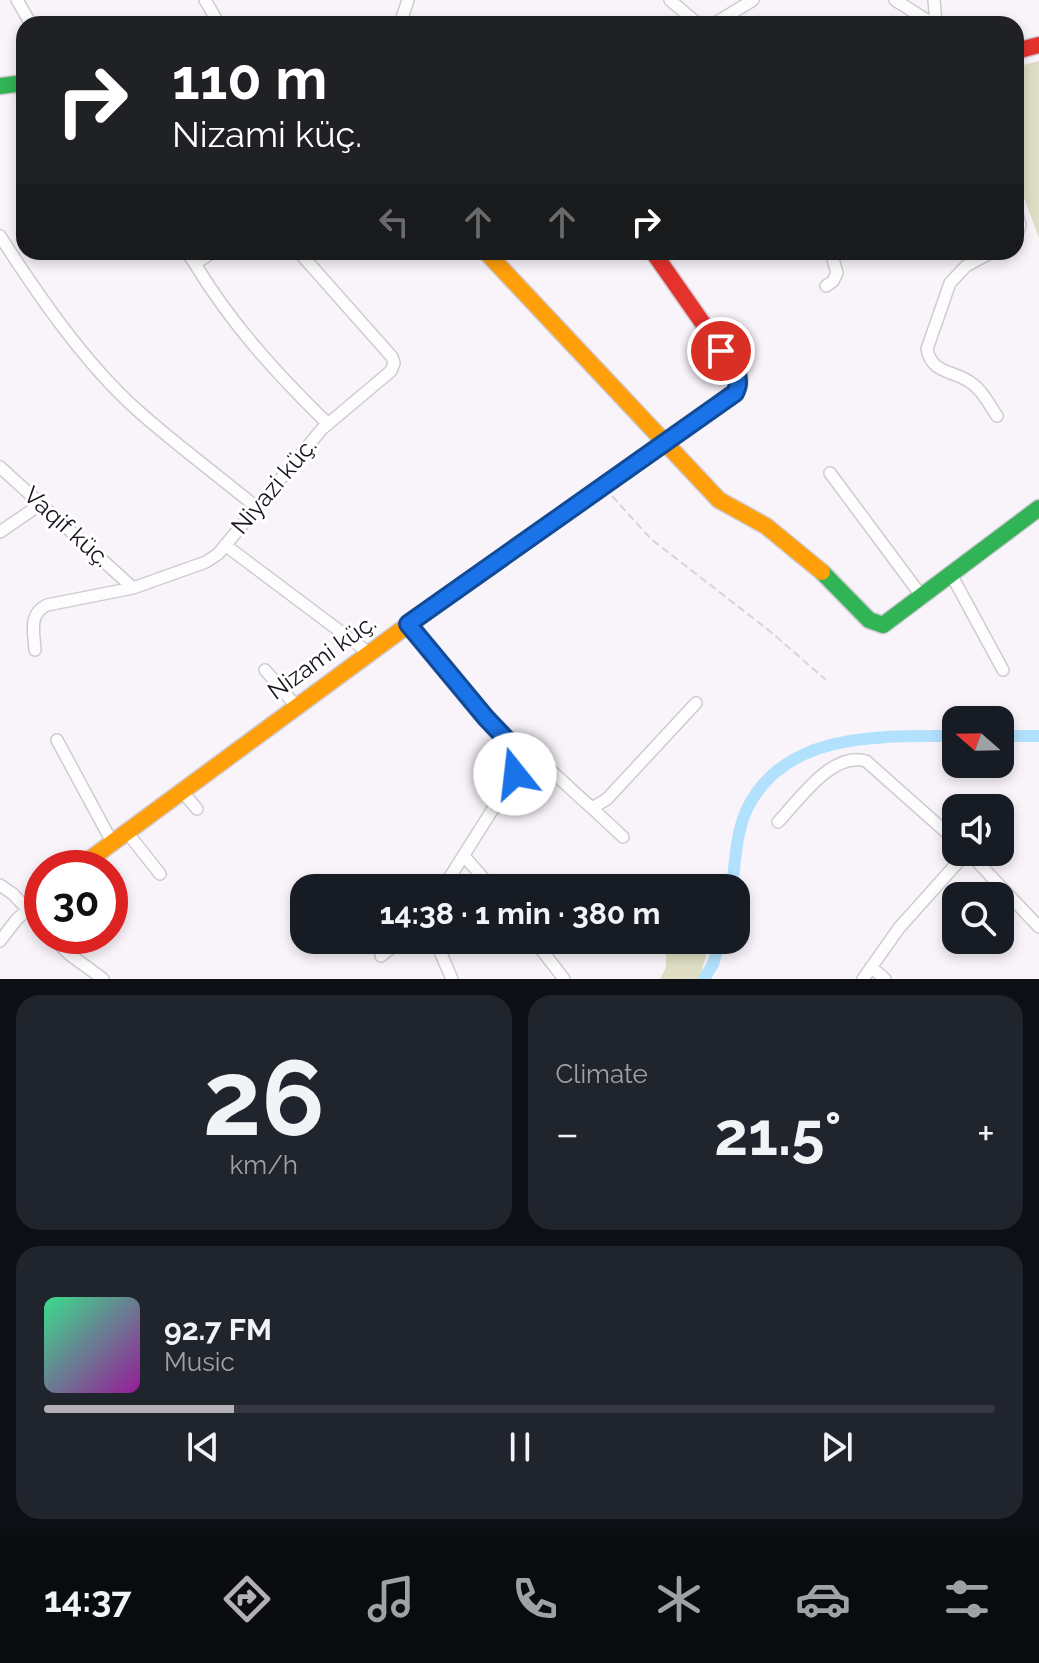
<!DOCTYPE html>
<html lang="en">
<head>
<meta charset="utf-8">
<style>
	:root { --surface:#171b24; --page:#20242c; --text:#f1f3f6; --muted:#9ea1a6; --line:#363941; --accent:#b3b1b7 }
	body { margin:0; font-family:Raleway,sans-serif; background:var(--page); color:var(--text); height:100vh; display:flex; flex-direction:column; font-size:30px; white-space:nowrap }
	* { box-sizing:border-box; margin:0 }
	p { font-size:26px; color:var(--muted) }
	.icon { flex:none; width:44px; height:44px; fill:none; stroke:currentColor; stroke-width:2; stroke-linecap:round; stroke-linejoin:round }
	.map { position:relative; height:979px; overflow:hidden }
	.panel { display:flex; flex-direction:column; gap:16px; padding:16px; background:#0d0f14; flex:1 }
	.panel>* { flex:none }
	.top-card { position:absolute; left:16px; top:16px; width:1008px; height:244px; border-radius:24px; box-shadow:0 4px 12px #0003; background:#202124; color:#fff; overflow:hidden }
	.needle { width:52px; rotate:290deg }
	.tools { position:absolute; left:942px; top:706px; display:grid; gap:16px }
	.tools a { display:grid; place-items:center; width:72px; height:72px; border-radius:16px; background:var(--surface); box-shadow:0 4px 12px #0003; font-size:40px }
	.speed { position:absolute; left:24px; top:850px; display:flex; gap:16px; font-size:40px; font-weight:700; text-align:center }
	.speed>* { display:grid; place-content:center; width:104px; height:104px; border-radius:50%; background:var(--surface); box-shadow:0 4px 12px #0003; line-height:1 }
	.speed .limit { border:12px solid #d22; background:#fff; color:#111 }
	.pin { position:absolute; display:grid; place-items:center; width:68px; height:68px; color:#fff; margin:-34px; border:4px solid #fff; border-radius:50%; box-shadow:0 2px 8px #0007 }
	.me { position:absolute; width:88px; margin:-44px; rotate:344deg; stroke-linejoin:round; filter:drop-shadow(0 0 6px #0008) }
	.turn { display:flex; align-items:center; gap:28px; height:168px; padding:0 24px; font-size:36px }
	.turn .icon { width:104px; height:104px; stroke-width:2.5 }
	.turn b { display:block; font-size:56px; line-height:68px }
	.lanes { display:flex; align-items:center; height:76px; padding:0 24px; background:#0003; justify-content:center; gap:40px; direction:ltr }
	.lanes .off { opacity:.35 }
	.big { font-size:60px; font-weight:700; line-height:1.1 }
	.panel .card { flex:1; display:flex; flex-direction:column; justify-content:center; gap:12px; min-width:0; padding:0 28px; border-radius:24px; background:var(--page) }
	.panel .dial { align-items:center; gap:0 }
	.dial b { font-size:104px; line-height:1 }
	.song { display:flex; align-items:center; gap:24px }
	.cover { width:96px; height:96px; border-radius:12px; background:linear-gradient(135deg,hsl(150 70% 55%),hsl(300 70% 35%)) }
	.played { height:8px; border-radius:4px; background:linear-gradient(90deg,var(--accent) 20%,var(--line) 20%) }
	.keys { display:flex; justify-content:space-around; direction:ltr }
	.heat { display:flex; justify-content:space-between; align-items:center; font-size:44px; direction:ltr }
	.panel .tiles { flex:1; display:grid; gap:16px; grid-template-columns:1fr 1fr }
	.card:last-child { grid-column:span 2 }
	.trip { position:absolute; left:290px; top:874px; width:460px; height:80px; border-radius:24px; background:var(--surface); box-shadow:0 4px 12px #0003; font-weight:700; line-height:80px; text-align:center }
	.dock { display:flex; height:128px; justify-content:space-around; align-items:center; background:#090b0e; color:var(--muted) }
	.dock .icon { width:56px; height:56px }
	.dock .on { color:var(--accent) }
	.dock b { font-size:36px; color:var(--text) }
	.map>svg:first-child { display:block }
</style>
</head>
<body>
<div class="map">
<svg width="1039" height="979" viewBox="0 0 1039 979">
	<rect width="100%" height="100%" fill="#f9f4fa"/>
	<path fill="#dfdec4" d="M 1039,61 L 1039,238 L 1016,176 L 1016,67 Z
		M 666,940 L 711,940 L 701,972 L 703,979 L 660,979 L 666,967 Z"/>
	<g fill="none" stroke-linecap="round" stroke-linejoin="round">
		<path stroke="#b2e1fd" stroke-width="12" d="M 1000,736 L 1039,736
			M 732,888 C 735,863 736,832 747,809 C 785,731 881,736 956,736
			M 704,979 L 713,964 L 720,940"/>
		<defs>
			<path id="street" d="M 17,0 L 31,24
				M 205,0 L 219,24
				M 670,0 L 698,24
				M 895,0 L 933,24
				M 934,0 L 936,24
				M 400,24 L 408,0
				M 714,24 L 753,0
				M 20,84 L 24,100
				M 1016,210 L 1020,225 L 1016,237
				M 0,236 C 38,295 84,362 136,409 C 174,443 216,474 255,506
				M 187,252 L 195,264
				M 213,252 L 195,264 C 232,325 277,374 328,424
				M 992,252 L 966,266 L 950,283 L 927,349 C 932,376 956,369 974,385 C 984,393 990,406 997,416
				M 826,286 L 833,281 L 837,273 L 831,252
				M 0,467 L 133,588
				M 830,473 L 923,598
				M 0,532 L 41,504
				M 225,545 L 369,653
				M 952,576 L 1003,670
				M 408,624 L 486,718 L 508,741 L 517,762 L 515,774 L 443,888
				M 35,650 C 34,632 28,614 47,605 L 133,588 L 206,562 L 218,554 L 322,429 L 391,371 L 394,363 L 392,357 L 299,252
				M 265,670 L 296,706
				M 57,740 L 112,842
				M 508,741 C 541,757 564,784 592,808 L 607,799 L 696,703
				M 181,790 L 197,809
				M 592,808 L 623,837
				M 778,822 C 799,800 832,751 866,761 L 956,841
				M 126,831 L 160,874
				M 968,852 L 1039,927
				M 464,856 L 492,888
				M 0,885 L 13,894 L 42,925
				M 51,936 L 69,954 L 103,979
				M 435,940 L 452,979
				M 534,940 L 564,979
				M 0,941 L 17,919 L 42,897
				M 381,956 L 401,940
				M 871,967 L 885,979
				M 863,979 L 899,928 L 967,852"/>
			<path id="fast" d="M 0,86 L 24,83
				M 822,572 L 869,620 L 883,625 L 1039,508"/>
			<path id="slow" d="M 486,252 L 719,500 L 766,526 L 822,572
				M 78,868 L 465,583 L 622,473"/>
			<path id="jam" d="M 1016,51 L 1039,45
				M 622,473 L 735,393 L 739,385 L 739,375 L 653,252"/>
		</defs>
		<use href="#street" stroke="#d0cad2" stroke-width="14"/>
		<use href="#fast" stroke="#d0cad2" stroke-width="19"/>
		<use href="#slow" stroke="#d0cad2" stroke-width="19"/>
		<use href="#jam" stroke="#d0cad2" stroke-width="19"/>
		<path stroke="#d7d5d8" stroke-width="2" stroke-dasharray="8 4" stroke-linecap="butt" d="M 612,496 L 651,539 L 771,632 L 826,680"/>
		<use href="#street" stroke="#fefdfe" stroke-width="11"/>
		<use href="#fast" stroke="#30b455" stroke-width="16"/>
		<use href="#slow" stroke="#ff9f0a" stroke-width="16"/>
		<use href="#jam" stroke="#e5322d" stroke-width="16"/>
	</g>
	<g fill="none" stroke-linecap="round" stroke-linejoin="round">
		<defs>
			<path id="route" d="M 515,774 L 517,762 L 508,741 L 486,718 L 408,624 L 735,393 C 744,376 731,365 721,351"/>
		</defs>
		<use href="#route" stroke="#114b97" stroke-width="20"/>
		<use href="#route" stroke="#1a73e8" stroke-width="14"/>
	</g>
	<g text-anchor="middle" stroke-width="6" stroke-linejoin="round" paint-order="stroke">
		<g font-size="24" fill="#1a121d" stroke="#fff">
			<text transform="translate(274 486) rotate(-50)" y="8">Niyazi küç.</text>
			<text transform="translate(67 527) rotate(42)" y="8">Vaqif küç.</text>
			<text transform="translate(322 657) rotate(-36)" y="8">Nizami küç.</text>
		</g>
	</g>
</svg>
<div class="tools">
<a><svg class="needle" viewBox="-14 -14 28 28"><path d="M0-13l5 13h-10z" fill="#e53935"/><path d="M0 13l5-13h-10z" fill="#9ea1a6"/></svg></a>
<a><svg class="icon" aria-label="sound" viewBox="0 0 24 24"><path d="M4 9h4l5-4v14l-5-4H4zM17 9q2 3 0 6"/></svg></a>
<a><svg class="icon" aria-label="search" viewBox="0 0 24 24"><circle cx="10" cy="10" r="6"/><path d="M15 15l6 6"/></svg></a>
</div>
<div class="speed"><div class="limit">30</div></div>
<div class="pin" style="left:721px;top:351px;background:#d93025"><svg class="icon" aria-label="arrive" viewBox="0 0 24 24"><path d="M6 21V4h12l-3 4 3 4H6"/></svg></div>
<svg class="me" style="left:515px;top:774px" viewBox="-20 -20 40 40"><circle r="19" fill="#fff"/><path d="M0-13L10 11 0 6-10 11z" fill="#1a73e8"/></svg>
<div class="trip">14:38 · 1 min · 380 m</div>
<div class="top-card">
<div class="turn"><svg class="icon" aria-label="right" viewBox="0 0 24 24"><path d="M7 20v-9h11M14 6l5 5-5 5"/></svg><div><b>110 m</b>Nizami küç.</div></div>
<div class="lanes"><svg class="icon off" aria-label="left" viewBox="0 0 24 24"><path d="M17 20v-9H6M10 6l-5 5 5 5"/></svg><svg class="icon off" aria-label="ahead" viewBox="0 0 24 24"><path d="M12 20V5M6 11l6-6 6 6"/></svg><svg class="icon off" aria-label="ahead" viewBox="0 0 24 24"><path d="M12 20V5M6 11l6-6 6 6"/></svg><svg class="icon" aria-label="right" viewBox="0 0 24 24"><path d="M7 20v-9h11M14 6l5 5-5 5"/></svg></div>
</div>
</div>
<section class="panel">
<div class="tiles">
<div class="card dial"><b>26</b><p>km/h</p></div>
<div class="card"><p>Climate</p>
<div class="heat"><a>−</a><b class="big">21.5°</b><a>+</a></div>
</div>
<div class="card">
<div class="song"><i class="cover"></i><div><b>92.7 FM</b><p>Music</p></div></div>
<div class="played"></div>
<div class="keys"><svg class="icon" aria-label="previous" viewBox="0 0 24 24"><path d="M18 5L8 12l10 7zM5 5v14"/></svg><svg class="icon" aria-label="pause" viewBox="0 0 24 24"><path d="M8 5v14M16 5v14"/></svg><svg class="icon" aria-label="next" viewBox="0 0 24 24"><path d="M6 5l10 7-10 7zM19 5v14"/></svg></div>
</div>
</div>
</section>
<nav class="dock">
<b>14:37</b>
<svg class="icon on" aria-label="directions" viewBox="0 0 24 24"><path d="M12 3l9 9-9 9-9-9zM9 14v-3h6M13 9l2 2-2 2"/></svg>
<svg class="icon" aria-label="music" viewBox="0 0 24 24"><path d="M9 18V5l10-2v13"/><circle cx="6" cy="18" r="3"/><circle cx="16" cy="16" r="3"/></svg>
<svg class="icon" aria-label="phone" viewBox="0 0 24 24"><path d="M5 4h4l2 5-3 2q2 4 5 5l2-3 5 2v4C11 20 4 13 5 4z"/></svg>
<svg class="icon" aria-label="climate" viewBox="0 0 24 24"><path d="M12 3v18M4 7l16 10M4 17L20 7"/></svg>
<svg class="icon" aria-label="car" viewBox="0 0 24 24"><path d="M5 17H2v-5l4-1 3-4h7l3 4 3 1v5h-3M9 17h6M6 11h13"/><circle cx="7" cy="17" r="2"/><circle cx="17" cy="17" r="2"/></svg>
<svg class="icon" aria-label="filters" viewBox="0 0 24 24"><path d="M4 7h16M4 17h16"/><circle cx="9" cy="7" r="2"/><circle cx="15" cy="17" r="2"/></svg>
</nav>
</body>
</html>
